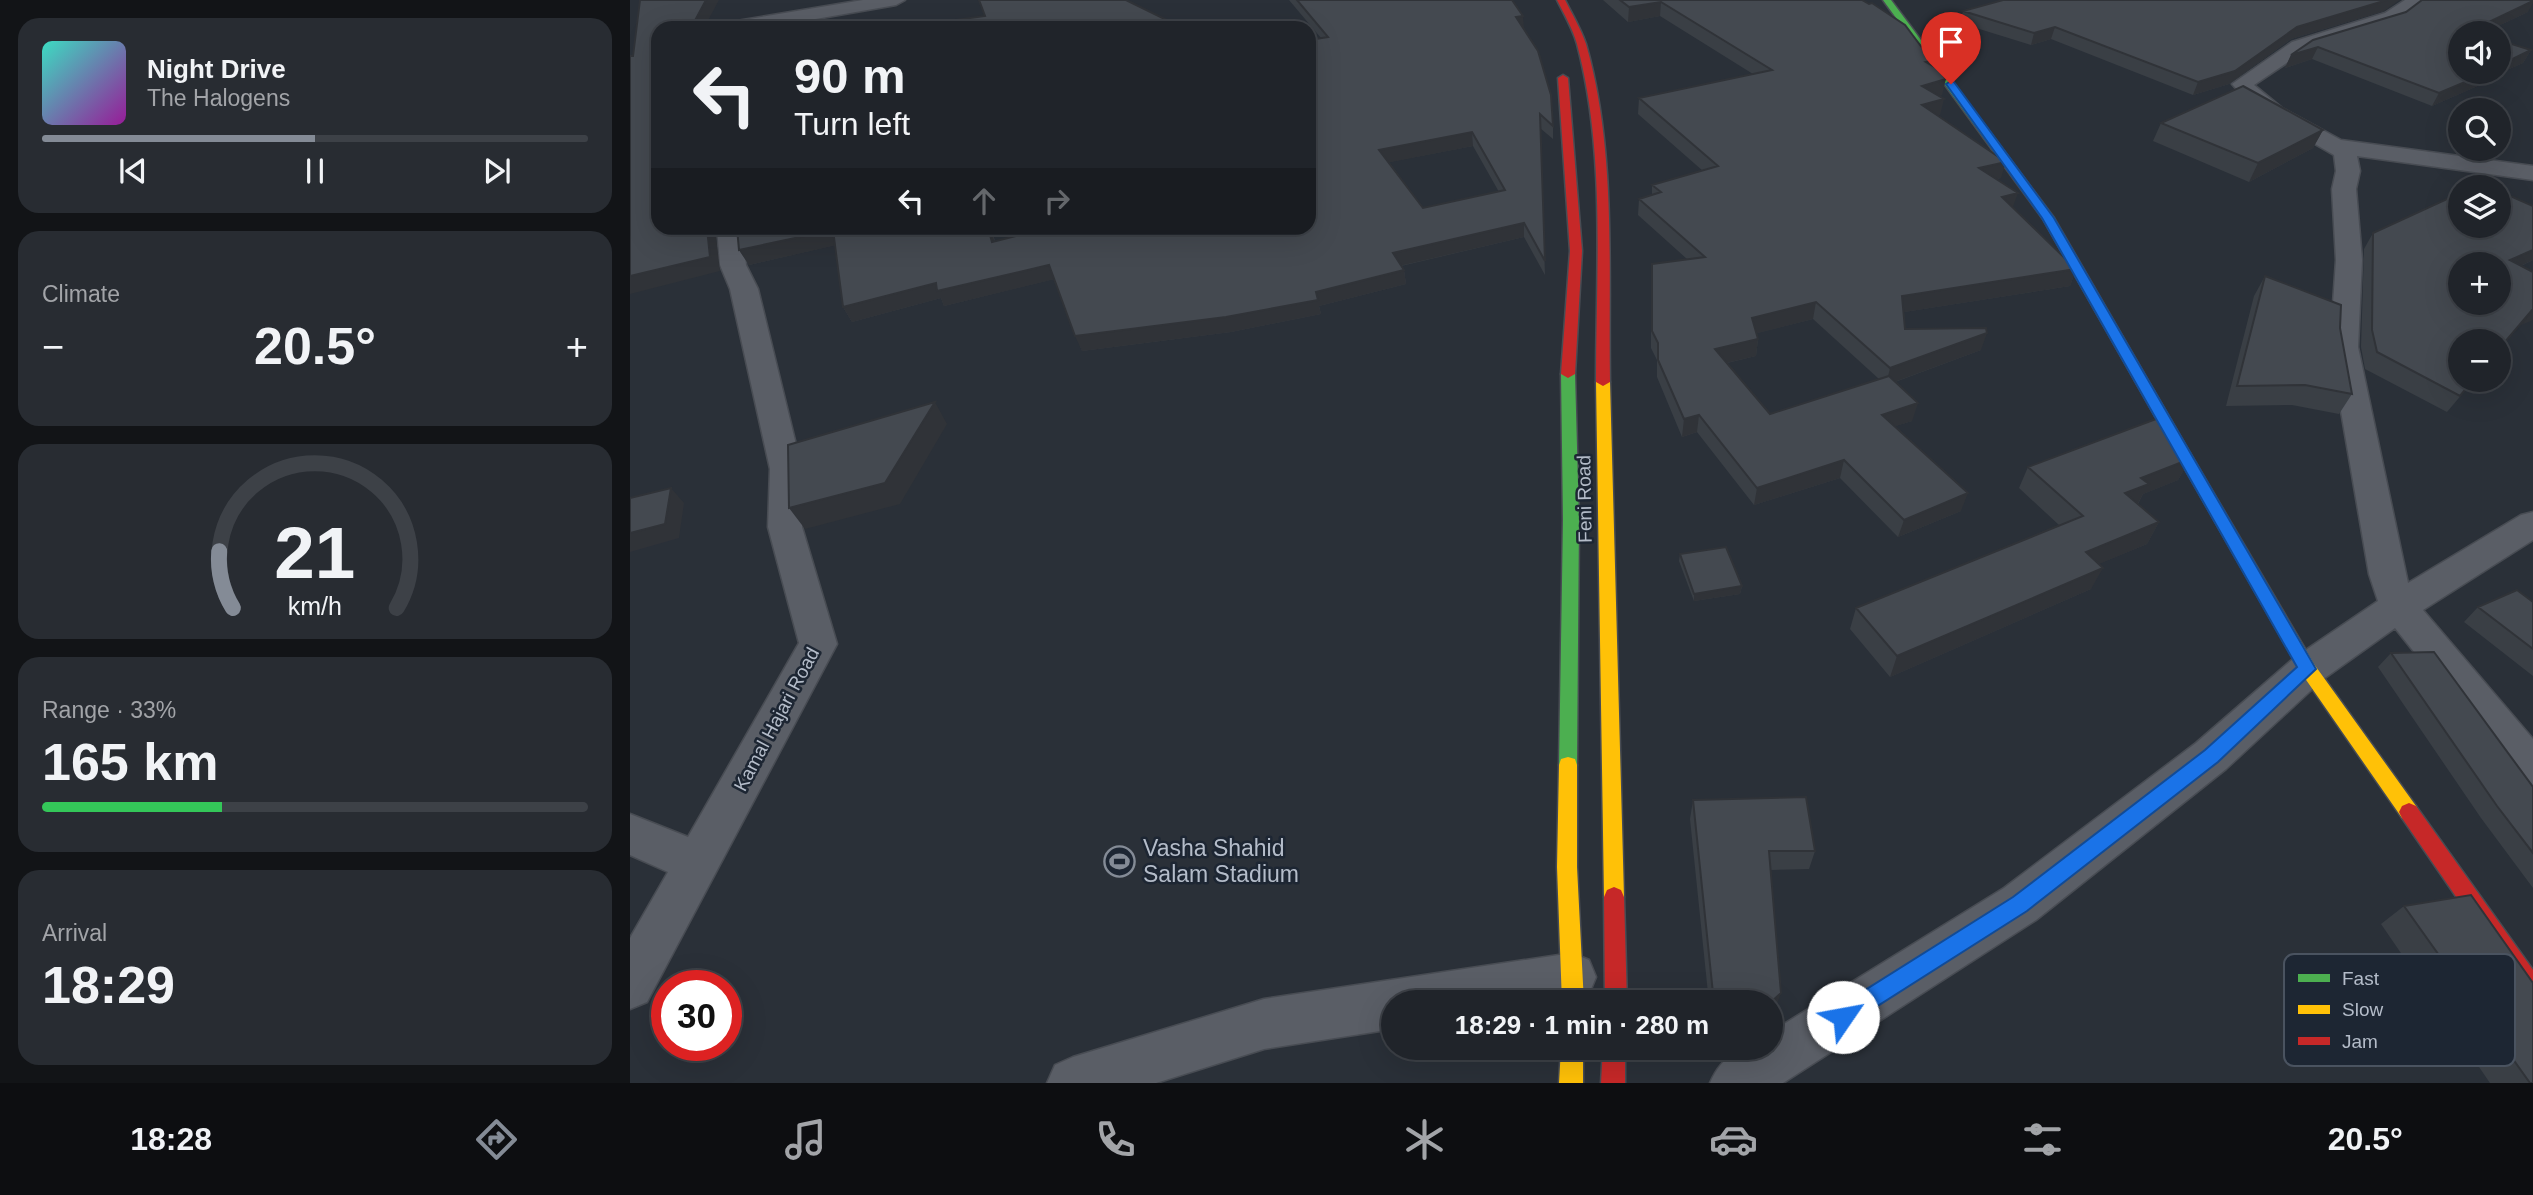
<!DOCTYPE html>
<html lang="en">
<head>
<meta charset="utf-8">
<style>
	:root { --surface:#20242a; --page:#282c32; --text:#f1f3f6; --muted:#a2a4a8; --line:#3d4147; --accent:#848b96 }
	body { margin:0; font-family:Helvetica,sans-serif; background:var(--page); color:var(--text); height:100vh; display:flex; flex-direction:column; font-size:26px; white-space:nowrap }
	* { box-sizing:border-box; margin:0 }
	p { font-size:23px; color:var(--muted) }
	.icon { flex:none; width:38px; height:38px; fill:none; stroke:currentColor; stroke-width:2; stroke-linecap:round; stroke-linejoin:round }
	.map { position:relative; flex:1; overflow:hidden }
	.side { display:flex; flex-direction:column; gap:18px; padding:18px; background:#121417; width:630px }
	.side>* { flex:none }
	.top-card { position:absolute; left:21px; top:21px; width:665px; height:214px; border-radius:21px; box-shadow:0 7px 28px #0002,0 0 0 2px var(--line); background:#20242a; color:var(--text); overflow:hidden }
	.tools { position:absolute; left:1818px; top:21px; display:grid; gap:14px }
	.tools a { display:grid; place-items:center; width:63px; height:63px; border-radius:50%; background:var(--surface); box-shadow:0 7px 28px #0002,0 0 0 2px var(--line); font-size:35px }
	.speed { position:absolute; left:21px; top:970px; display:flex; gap:14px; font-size:35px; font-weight:700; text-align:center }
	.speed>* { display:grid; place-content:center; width:91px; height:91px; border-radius:50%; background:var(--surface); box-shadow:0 7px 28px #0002,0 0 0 2px var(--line); line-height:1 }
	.speed .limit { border:10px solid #d22; background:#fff; color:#111 }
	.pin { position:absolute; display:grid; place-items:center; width:60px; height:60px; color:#fff; margin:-72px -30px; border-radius:50% 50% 50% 0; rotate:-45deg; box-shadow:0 0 7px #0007 }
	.pin .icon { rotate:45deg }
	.me { position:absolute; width:77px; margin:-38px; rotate:57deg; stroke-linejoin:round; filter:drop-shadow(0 0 5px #0008) }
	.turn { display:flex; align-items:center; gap:24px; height:147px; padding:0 28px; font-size:32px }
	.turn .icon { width:91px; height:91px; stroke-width:2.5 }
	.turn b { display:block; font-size:49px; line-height:60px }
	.lanes { display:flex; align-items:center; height:66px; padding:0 28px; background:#0003; justify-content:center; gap:35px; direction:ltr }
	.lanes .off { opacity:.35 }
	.big { font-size:52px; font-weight:800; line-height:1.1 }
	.side .card { flex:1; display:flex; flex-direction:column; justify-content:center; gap:10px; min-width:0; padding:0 24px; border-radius:21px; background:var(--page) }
	.side .dial { align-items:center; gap:0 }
	.dial svg { height:182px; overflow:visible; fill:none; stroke:var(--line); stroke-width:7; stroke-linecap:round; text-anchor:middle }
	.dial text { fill:var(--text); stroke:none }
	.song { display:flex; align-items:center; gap:21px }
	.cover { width:84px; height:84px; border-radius:10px; background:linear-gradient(135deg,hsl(170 70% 55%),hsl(300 70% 35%)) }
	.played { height:7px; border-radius:4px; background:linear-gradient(90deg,var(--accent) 50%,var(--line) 50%) }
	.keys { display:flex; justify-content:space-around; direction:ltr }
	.heat { display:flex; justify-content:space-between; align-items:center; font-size:38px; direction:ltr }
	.charge { height:10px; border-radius:5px; background:linear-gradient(90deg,#34c759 33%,var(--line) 0) }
	.trip { position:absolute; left:751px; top:990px; width:402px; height:70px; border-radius:35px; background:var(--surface); box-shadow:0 7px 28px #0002,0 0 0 2px var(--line); font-weight:800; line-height:70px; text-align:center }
	.tab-bar { display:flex; height:112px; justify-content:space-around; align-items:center; background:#0d0e11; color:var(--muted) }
	.tab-bar .icon { width:49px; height:49px }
	.tab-bar .current { color:var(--accent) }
	.tab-bar b { font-size:32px; color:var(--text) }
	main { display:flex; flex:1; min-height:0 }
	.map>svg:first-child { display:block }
</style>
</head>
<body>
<main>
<section class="side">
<div class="card">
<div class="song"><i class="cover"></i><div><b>Night Drive</b><p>The Halogens</p></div></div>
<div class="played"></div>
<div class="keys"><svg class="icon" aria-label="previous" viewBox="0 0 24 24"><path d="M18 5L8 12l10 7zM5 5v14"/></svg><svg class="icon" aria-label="pause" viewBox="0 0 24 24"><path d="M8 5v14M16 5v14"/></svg><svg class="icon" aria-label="next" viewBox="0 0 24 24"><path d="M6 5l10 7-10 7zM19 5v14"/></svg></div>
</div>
<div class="card"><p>Climate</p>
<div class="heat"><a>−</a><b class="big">20.5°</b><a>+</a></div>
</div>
<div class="card dial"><svg viewBox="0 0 100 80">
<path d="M14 69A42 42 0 1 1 86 69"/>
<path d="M14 69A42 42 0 0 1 8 44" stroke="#848b96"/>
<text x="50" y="56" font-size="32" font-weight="700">21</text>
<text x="50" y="72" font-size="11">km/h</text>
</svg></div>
<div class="card"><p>Range · 33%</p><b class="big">165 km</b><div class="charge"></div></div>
<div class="card"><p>Arrival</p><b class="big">18:29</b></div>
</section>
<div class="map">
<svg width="1903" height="1083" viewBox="0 0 1903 1083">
	<rect width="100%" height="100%" fill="#2a3038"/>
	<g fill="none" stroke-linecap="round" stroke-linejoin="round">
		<defs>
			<path id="street" d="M 233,0 L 275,0 L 266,5 L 134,28 L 91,28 L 101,22 Z
				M 1775,0 L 1796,0 L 1769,21 L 1676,50 L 1624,85 L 1652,108 L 1711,140 L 1903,166 L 1903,180 L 1727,156 L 1730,171 L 1726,189 L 1732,260 L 1728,347 L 1778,583 L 1891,515 L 1903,512 L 1903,540 L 1793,610 L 1903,739 L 1903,787 L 1888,782 L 1765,628 L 1692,680 L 1596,769 L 1406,920 L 1153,1083 L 1080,1083 C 1093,1053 1110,1048 1141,1048 L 1141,1032 L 1374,888 L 1566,743 L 1664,658 L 1748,601 L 1739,574 L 1700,347 L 1706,260 L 1702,189 L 1706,171 L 1704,155 L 1623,108 L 1602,84 L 1662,42 L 1755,13 Z
				M 87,228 L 112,228 L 116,265 L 128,289 L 172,469 L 172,527 L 207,644 L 17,1002 L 0,1009 L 0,938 L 38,872 L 0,855 L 0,814 L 58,837 L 169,643 L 138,527 L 140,469 L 100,289 L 90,265 Z
				M 942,953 L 959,960 L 966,977 L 959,994 L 942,1001 L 763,1003 L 763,1029 L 634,1049 L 526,1083 L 417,1083 L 425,1065 L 443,1057 L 634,999 Z"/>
			<path id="fast" d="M 1253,0 L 1261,0 L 1424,218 L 1560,453 L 1558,456 L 1548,456 L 1546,453 L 1413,219 Z
				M 938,370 L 945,374 L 949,520 L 947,765 L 945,771 L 938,773 L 931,771 L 929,765 L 933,520 L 931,374 Z"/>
			<path id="slow" d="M 973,378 L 980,382 L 994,897 L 991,904 L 984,907 L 977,904 L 974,897 L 966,382 Z
				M 1553,448 L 1560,453 L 1684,664 L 1786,806 L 1789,812 L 1786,818 L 1779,821 L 1772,818 L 1672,674 L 1546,453 Z
				M 938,757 L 945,759 L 947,765 L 947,867 L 954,1003 L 932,1003 L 927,867 L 929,765 L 931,759 Z
				M 931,1048 L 953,1048 L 953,1083 L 929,1083 Z"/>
			<path id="jam" d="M 927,0 L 935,0 C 942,14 951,29 956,44 C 987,152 978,271 980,382 L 973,386 L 966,382 C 966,271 976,153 947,44 C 943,29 934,14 927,0 Z
				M 933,75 L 938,78 L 952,251 L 945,374 L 938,378 L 931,374 L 940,251 L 928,78 Z
				M 1779,803 L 1786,806 L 1903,970 L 1903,1000 L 1895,997 L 1772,818 L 1769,812 L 1772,806 Z
				M 984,887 L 991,890 L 994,897 L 997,1003 L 975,1003 L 974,897 L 977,890 Z
				M 973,1048 L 995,1048 L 995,1083 L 971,1083 Z"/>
		</defs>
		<use href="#street" stroke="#484c53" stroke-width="3"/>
		<use href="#fast" stroke="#484c53" stroke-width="3"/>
		<use href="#slow" stroke="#484c53" stroke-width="3"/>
		<use href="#jam" stroke="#484c53" stroke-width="3"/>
		<use href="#street" fill="#5a5e66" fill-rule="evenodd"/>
		<use href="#fast" fill="#4caf50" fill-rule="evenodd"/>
		<use href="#slow" fill="#ffc107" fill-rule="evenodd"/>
		<use href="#jam" fill="#c62828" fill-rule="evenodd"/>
	</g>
	<path fill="#3a3f45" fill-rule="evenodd" d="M 659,0 L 882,0 L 894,29 L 923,126 L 923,139 L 910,128 L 915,275 L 894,237 L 771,266 L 774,270 L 776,284 L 689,306 L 691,314 L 601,332 L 452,351 L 424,279 L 314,306 L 311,298 L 222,322 L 213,307 L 205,245 L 119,265 L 109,250 L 361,228 L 365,241 L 679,228 L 691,38 ZM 843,146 L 869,192 L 793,208 L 759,162 Z
		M 973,0 L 1232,0 L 1302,61 L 1301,65 L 1312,95 L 1308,96 L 1310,115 L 1308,115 L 1371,178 L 1366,179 L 1383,208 L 1446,269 L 1440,286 L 1274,312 L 1275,329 L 1351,350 L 1265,382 L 1282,421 L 1265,426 L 1331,511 L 1268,537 L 1210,478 L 1124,505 L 1067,432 L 1052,437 L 1027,377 L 1027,360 L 1021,348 L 1021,281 L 1022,264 L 1057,259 L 1008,215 L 1009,199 L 1022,195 L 1022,185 L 1073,171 L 1008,114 L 1009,98 L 1123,74 L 1030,16 L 998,22 ZM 1183,319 L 1249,379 L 1140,414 L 1097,363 L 1126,356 L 1128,339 L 1127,333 Z
		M 1333,11 L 1754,11 L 1661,39 L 1599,84 L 1563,95 L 1421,39 L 1401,45 L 1330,23 Z
		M 1898,12 L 1853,33 L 1830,33 L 1901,50 L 1893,63 L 1870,73 L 1868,77 L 1802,106 L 1682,59 L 1655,68 L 1661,55 L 1683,40 Z
		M 1531,123 L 1693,130 L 1683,148 L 1619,182 L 1523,141 Z
		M 1743,233 L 1903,260 L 1891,266 L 1889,326 L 1869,350 L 1869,341 L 1830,380 L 1844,380 L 1817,412 L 1735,369 L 1731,347 L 1734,249 Z
		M 1635,276 L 1710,328 L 1722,394 L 1709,414 L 1662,405 L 1596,406 L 1624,296 Z
		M 1560,459 L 1548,480 L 1513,494 L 1508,504 L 1529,522 L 1517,544 L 1468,564 L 1461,589 L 1260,677 L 1220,629 L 1226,608 L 1429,525 L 1389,488 L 1398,467 Z
		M 1050,554 L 1112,586 L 1110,594 L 1064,601 L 1049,561 Z
		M 1903,602 L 1903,676 L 1834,622 L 1848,607 Z
		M 1761,653 L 1903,787 L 1903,888 L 1851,818 L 1748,667 Z
		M 1063,800 L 1185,851 L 1179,869 L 1141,870 L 1145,1009 L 1141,1012 L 1141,1003 L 1079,1003 L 1060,819 Z
		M 1774,906 L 1903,1083 L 1860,1083 L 1751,924 Z
		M 1083,1048 L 1100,1048 L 1085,1061 Z"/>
	<path fill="#303338" d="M 76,0 L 89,0 L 74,28 L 61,28 Z
		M 1757,0 L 1770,0 L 1754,11 L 1661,39 L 1599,84 L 1563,95 L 1568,82 L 1667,27 Z
		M 1903,1 L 1903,3 L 1898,12 L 1853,33 L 1839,33 L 1840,31 Z
		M 1031,2 L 1030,16 L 998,22 L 999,7 Z
		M 893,16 L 894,29 L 886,30 L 886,17 Z
		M 1425,27 L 1421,39 L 1401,45 L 1404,33 Z
		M 1688,47 L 1682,59 L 1655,68 L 1661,55 Z
		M 1901,50 L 1893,63 L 1870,73 L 1868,77 L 1802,106 L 1809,93 L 1859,72 L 1869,72 L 1869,68 L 1872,64 Z
		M 1316,79 L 1312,95 L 1289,102 L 1292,86 Z
		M 1314,99 L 1310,115 L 1289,120 L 1292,105 Z
		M 1693,130 L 1683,148 L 1619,182 L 1628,163 Z
		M 842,132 L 843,146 L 751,164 L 749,150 Z
		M 1376,162 L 1371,178 L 1344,185 L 1349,168 Z
		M 1388,193 L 1382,209 L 1372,197 Z
		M 894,223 L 894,237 L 765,267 L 763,253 Z
		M 77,228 L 85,228 L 90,271 L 0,294 L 0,276 Z
		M 358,228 L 361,228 L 368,256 L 362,242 Z
		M 203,230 L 211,244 L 119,265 L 109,250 Z
		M 1903,250 L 1903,260 L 1869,276 L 1880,260 Z
		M 419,265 L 425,279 L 314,306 L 311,298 L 222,322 L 213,307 L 306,283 Z
		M 1446,269 L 1440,286 L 1268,313 L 1272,296 Z
		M 774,270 L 776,284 L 689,306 L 691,314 L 601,332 L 452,351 L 445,336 L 686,292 Z
		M 1186,302 L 1183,319 L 1120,335 L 1122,318 Z
		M 1903,309 L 1903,320 L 1889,326 L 1869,350 L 1901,310 Z
		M 1357,333 L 1351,350 L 1256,385 L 1260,368 Z
		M 1128,339 L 1126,356 L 1083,366 L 1085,349 Z
		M 305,402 L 317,424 L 270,504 L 175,529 L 159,508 Z
		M 1288,403 L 1282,421 L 1247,432 L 1252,415 Z
		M 1069,415 L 1067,432 L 1052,437 L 1054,419 Z
		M 1560,459 L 1548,480 L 1513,494 L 1507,505 L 1495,493 L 1511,478 Z
		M 1214,460 L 1210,478 L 1124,505 L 1127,488 Z
		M 41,488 L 54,503 L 49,538 L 0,552 L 0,533 Z
		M 1338,493 L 1331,511 L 1268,537 L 1274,520 Z
		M 1529,522 L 1517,544 L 1445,574 L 1456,552 Z
		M 1473,568 L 1461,589 L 1260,677 L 1267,656 Z
		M 1112,586 L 1110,594 L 1064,601 L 1064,594 Z
		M 1151,993 L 1145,1009 L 1141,1012 L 1141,1003 L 1140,1003 Z
		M 1088,1048 L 1100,1048 L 1085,1061 Z"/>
	<path fill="#444950" stroke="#303338" stroke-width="2" fill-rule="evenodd" d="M 10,0 L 76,0 L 61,28 L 28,28 L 28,228 L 77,228 L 80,257 L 0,276 L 0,56 L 3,56 Z
		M 349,0 L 496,0 L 553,28 L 267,28 L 355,16 Z
		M 667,0 L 882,0 L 893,16 L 886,17 L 908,51 L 921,95 L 923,126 L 910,114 L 915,261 L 894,223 L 763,253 L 774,270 L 686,292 L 688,300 L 596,317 L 445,336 L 419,265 L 307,291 L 306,283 L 213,307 L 203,230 L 109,250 L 107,228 L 358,228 L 362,242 L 418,228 L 679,228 L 679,40 L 698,37 ZM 842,132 L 875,190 L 793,208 L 749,150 Z
		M 990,0 L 1232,0 L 1239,4 L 1242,3 L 1275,25 L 1302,61 L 1296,62 L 1308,69 L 1316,79 L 1292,86 L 1314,99 L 1292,105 L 1376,162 L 1349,168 L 1388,193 L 1372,197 L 1446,269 L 1272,296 L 1275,329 L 1356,328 L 1357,333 L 1260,368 L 1186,302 L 1122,318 L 1128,339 L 1085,349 L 1140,414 L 1259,376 L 1288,403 L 1252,415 L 1338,493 L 1274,520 L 1214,460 L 1127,488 L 1069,415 L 1054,419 L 1028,360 L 1028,343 L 1022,331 L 1022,264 L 1075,257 L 1009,199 L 1031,192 L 1022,185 L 1088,166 L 1009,98 L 1142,70 L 1031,2 L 999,7 Z
		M 1373,0 L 1757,0 L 1667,27 L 1605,71 L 1568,82 L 1425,27 L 1404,33 L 1333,11 Z
		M 1792,0 L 1903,0 L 1903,1 L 1840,31 L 1847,33 L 1830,33 L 1830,72 L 1859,72 L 1809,93 L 1688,47 L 1661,55 L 1683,40 L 1776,12 Z
		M 1869,40 L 1901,50 L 1872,64 L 1875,65 L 1869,68 Z
		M 1613,86 L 1693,130 L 1628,163 L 1531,123 Z
		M 1852,184 L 1860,187 L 1844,187 Z
		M 1869,191 L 1903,206 L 1903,250 L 1880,260 L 1903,272 L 1903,309 L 1869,349 L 1869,341 L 1830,341 L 1830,380 L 1843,380 L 1830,396 L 1747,352 L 1742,330 L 1743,233 L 1830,193 L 1830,226 L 1869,226 ZM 1830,264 L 1869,264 L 1869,303 L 1830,303 Z
		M 1635,276 L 1711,305 L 1710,328 L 1722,394 L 1675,385 L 1607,386 Z
		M 305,402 L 255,483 L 159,508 L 158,445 Z
		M 1526,419 L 1547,436 L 1560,459 L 1511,478 L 1519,484 L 1495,493 L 1529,522 L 1456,552 L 1473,568 L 1267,656 L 1226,608 L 1453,516 L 1398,467 Z
		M 41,488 L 35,524 L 0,533 L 0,498 Z
		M 1096,547 L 1112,586 L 1064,594 L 1050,554 Z
		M 1887,590 L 1903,602 L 1903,649 L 1848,607 Z
		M 1804,652 L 1903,787 L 1903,853 L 1867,806 L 1761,653 Z
		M 1176,797 L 1185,851 L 1139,851 L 1151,993 L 1140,1003 L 1084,1003 L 1063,800 Z
		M 1841,895 L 1903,983 L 1903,1083 L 1900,1083 L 1774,906 Z"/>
	<path fill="#1a73e8" stroke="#114b97" stroke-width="2" d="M 1321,81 L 1324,82 L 1424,218 L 1686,669 L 1588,762 L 1397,911 L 1213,1028 L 1205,1025 L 1202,1017 L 1205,1009 L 1383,897 L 1575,750 L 1667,667 L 1412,218 L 1316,84 Z"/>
	<defs>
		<symbol id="stadium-ring" viewBox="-11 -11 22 22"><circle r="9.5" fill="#1d2633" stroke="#848b96" stroke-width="1.5"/><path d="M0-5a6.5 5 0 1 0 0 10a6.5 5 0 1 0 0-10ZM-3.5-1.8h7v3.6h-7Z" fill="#848b96"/></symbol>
	</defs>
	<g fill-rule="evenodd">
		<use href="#stadium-ring" x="472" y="844" width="35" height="35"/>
	</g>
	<g text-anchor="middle" stroke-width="5" stroke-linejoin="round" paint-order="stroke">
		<g font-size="19" fill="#b4bcc9" stroke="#1d2633">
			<text transform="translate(954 499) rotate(-91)" y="7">Feni Road</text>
			<text transform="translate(146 719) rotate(-62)" y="7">Kamal Hajari Road</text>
		</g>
		<g font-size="23" fill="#b4bcc9" stroke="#1d2633" text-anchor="start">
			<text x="513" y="856">Vasha Shahid<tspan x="513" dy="26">Salam Stadium</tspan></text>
		</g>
	</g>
	<rect x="1654" y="954" width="231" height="112" rx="10" fill="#1d2633" stroke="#4a5360" stroke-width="2"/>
	<rect x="1668" y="974" width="32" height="8" fill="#4caf50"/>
	<rect x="1668" y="1005" width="32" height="9" fill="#ffc107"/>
	<rect x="1668" y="1037" width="32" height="8" fill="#c62828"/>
	<g font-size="19" fill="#b4bcc9">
		<text x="1712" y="985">Fast</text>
		<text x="1712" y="1016">Slow</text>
		<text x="1712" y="1048">Jam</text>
	</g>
</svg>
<div class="tools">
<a><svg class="icon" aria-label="sound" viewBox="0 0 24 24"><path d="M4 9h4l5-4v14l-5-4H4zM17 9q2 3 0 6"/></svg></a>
<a><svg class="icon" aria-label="search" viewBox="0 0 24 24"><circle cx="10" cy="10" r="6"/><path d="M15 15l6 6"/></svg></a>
<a><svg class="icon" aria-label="layers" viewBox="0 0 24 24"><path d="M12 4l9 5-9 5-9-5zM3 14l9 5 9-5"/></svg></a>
<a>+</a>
<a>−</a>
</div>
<div class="speed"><div class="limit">30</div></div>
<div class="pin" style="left:1321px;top:84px;background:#d93025"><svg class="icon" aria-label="arrive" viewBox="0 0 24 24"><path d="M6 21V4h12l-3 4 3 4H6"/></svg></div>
<svg class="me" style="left:1213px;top:1017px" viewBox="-20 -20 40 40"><circle r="19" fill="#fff"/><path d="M0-13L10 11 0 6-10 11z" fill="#1a73e8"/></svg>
<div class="trip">18:29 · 1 min · 280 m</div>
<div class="top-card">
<div class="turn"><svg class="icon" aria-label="left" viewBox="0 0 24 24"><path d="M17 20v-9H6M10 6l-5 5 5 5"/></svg><div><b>90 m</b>Turn left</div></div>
<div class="lanes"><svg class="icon" aria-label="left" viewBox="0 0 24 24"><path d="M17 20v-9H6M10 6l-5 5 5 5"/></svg><svg class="icon off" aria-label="ahead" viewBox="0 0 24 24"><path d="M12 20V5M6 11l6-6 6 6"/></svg><svg class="icon off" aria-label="right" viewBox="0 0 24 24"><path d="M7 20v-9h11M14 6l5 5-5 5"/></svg></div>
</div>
</div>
</main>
<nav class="tab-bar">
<b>18:28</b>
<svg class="icon current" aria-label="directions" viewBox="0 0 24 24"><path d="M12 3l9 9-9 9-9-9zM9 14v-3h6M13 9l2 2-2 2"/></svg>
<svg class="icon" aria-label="music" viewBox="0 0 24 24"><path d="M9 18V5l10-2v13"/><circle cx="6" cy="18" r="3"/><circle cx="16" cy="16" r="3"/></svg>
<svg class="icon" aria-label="phone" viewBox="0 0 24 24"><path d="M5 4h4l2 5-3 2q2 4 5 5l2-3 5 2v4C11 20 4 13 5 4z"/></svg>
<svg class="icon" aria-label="climate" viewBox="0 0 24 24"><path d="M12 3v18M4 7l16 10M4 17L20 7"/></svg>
<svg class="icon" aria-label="car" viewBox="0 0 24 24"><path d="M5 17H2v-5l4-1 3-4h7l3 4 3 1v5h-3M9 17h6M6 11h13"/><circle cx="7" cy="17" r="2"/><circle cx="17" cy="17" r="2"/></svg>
<svg class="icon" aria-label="filters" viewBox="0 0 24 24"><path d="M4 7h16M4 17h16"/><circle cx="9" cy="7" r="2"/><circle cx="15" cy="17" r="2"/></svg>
<b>20.5°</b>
</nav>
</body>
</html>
